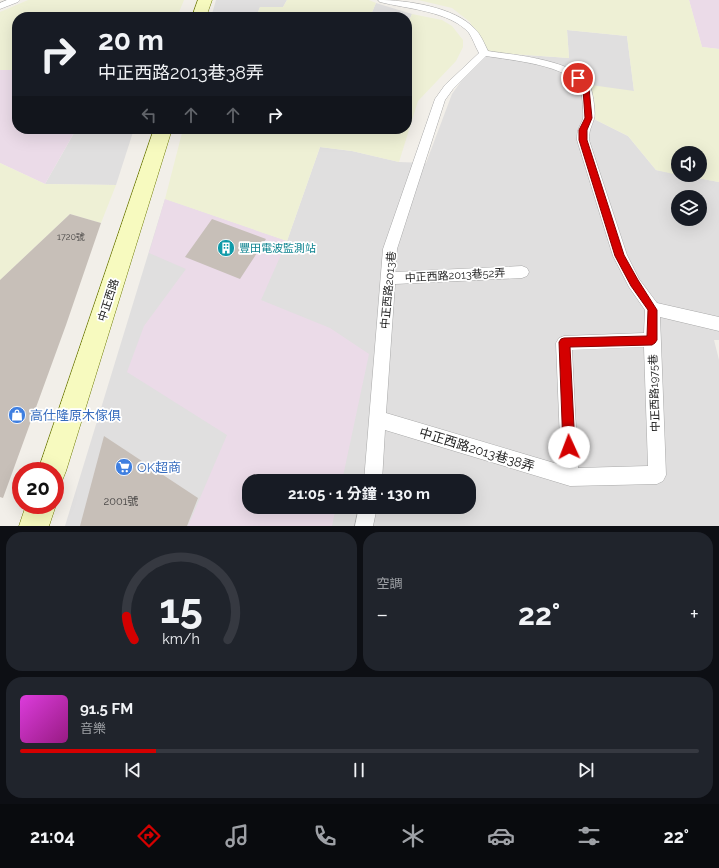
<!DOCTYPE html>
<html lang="zh-TW">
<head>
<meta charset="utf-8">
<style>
	:root { --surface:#171b24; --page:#20242c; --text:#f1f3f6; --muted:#9ea1a6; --line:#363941; --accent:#d40000 }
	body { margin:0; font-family:Raleway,"Noto Sans TC",sans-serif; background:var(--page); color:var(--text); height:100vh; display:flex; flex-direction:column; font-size:15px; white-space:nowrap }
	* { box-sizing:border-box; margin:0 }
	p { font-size:13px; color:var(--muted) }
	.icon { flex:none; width:22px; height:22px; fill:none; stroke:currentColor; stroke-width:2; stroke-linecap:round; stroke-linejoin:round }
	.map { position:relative; height:526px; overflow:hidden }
	.panel { display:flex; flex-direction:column; gap:6px; padding:6px; background:#0d0f14; flex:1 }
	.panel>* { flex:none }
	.guide { position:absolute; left:12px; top:12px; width:400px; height:122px; border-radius:16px; box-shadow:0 4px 16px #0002; background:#171b24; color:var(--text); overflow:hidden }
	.tools { position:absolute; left:671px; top:146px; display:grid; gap:8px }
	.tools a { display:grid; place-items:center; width:36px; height:36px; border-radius:50%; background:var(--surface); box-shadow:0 4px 16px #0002; font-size:20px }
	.speed { position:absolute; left:12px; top:462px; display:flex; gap:8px; font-size:20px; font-weight:700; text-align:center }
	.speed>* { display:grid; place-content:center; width:52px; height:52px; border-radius:50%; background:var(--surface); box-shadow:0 4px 16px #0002; line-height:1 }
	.speed .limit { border:6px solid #d22; background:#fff; color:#111 }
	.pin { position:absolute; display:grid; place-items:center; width:34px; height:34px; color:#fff; margin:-17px; border:2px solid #fff; border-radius:50%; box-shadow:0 1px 4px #0007 }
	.me { position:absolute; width:44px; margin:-22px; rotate:358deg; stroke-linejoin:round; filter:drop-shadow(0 0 3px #0008) }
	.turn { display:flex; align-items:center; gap:14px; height:84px; padding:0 20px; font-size:18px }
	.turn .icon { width:52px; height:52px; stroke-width:2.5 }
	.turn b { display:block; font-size:28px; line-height:34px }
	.lanes { display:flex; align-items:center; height:38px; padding:0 20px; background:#0003; justify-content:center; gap:20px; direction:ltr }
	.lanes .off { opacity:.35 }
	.big { font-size:30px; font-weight:700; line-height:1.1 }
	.panel .widget { flex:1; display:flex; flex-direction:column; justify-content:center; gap:6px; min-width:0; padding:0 14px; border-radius:16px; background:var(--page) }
	.panel .dial { align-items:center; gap:0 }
	.dial svg { height:104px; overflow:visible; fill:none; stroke:var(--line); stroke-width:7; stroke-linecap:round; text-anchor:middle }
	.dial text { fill:var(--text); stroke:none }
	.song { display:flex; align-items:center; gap:12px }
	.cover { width:48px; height:48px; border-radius:6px; background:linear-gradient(135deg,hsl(300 70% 55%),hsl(310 70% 35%)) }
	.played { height:4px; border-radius:2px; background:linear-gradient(90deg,var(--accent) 20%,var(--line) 20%) }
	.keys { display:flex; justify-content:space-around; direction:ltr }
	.heat { display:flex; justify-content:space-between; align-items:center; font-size:22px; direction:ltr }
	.panel .tiles { flex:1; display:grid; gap:6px; grid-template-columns:1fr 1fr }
	.widget:last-child { grid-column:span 2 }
	.trip { position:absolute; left:242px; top:474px; width:234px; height:40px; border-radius:16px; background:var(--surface); box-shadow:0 4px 16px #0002; font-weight:700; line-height:40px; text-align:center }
	.dock { display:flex; height:64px; justify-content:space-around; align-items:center; background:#090b0e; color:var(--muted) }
	.dock .icon { width:28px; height:28px }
	.dock .current { color:var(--accent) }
	.dock b { font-size:18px; color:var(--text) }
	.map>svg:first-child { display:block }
</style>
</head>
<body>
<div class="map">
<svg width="719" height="526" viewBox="0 0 719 526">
	<rect width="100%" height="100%" fill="#f2efe9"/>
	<path fill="#e0dfdf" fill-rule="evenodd" d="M 216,0 L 287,0 L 283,7 L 260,7 L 256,17 L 231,17 L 212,14 Z
		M 376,3 L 412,14 L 407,25 L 407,17 L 370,17 Z
		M 567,30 L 627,36 L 634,91 L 590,117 L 628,136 L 656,170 L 719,182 L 719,340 L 714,340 L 719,360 L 719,526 L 65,526 L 165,199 L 287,241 L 320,147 L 352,151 L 399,162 L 426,163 L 452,94 L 482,52 L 569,58 ZM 678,197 L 700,197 L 700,219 L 678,219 ZM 249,481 L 469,481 L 469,507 L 249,507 Z
		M 134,129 L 116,185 L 45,184 L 74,133 Z"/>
	<path fill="#ebdbe8" d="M 689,0 L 719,0 L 719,49 L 702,47 Z
		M 0,70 L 17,70 L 17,129 L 130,129 L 74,133 L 45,184 L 0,163 Z
		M 165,199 L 287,241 L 261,300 L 330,328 L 369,354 L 342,481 L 249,481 L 249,507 L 336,507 L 332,526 L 188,526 L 227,435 L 127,372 L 144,326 L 186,269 L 149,253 Z"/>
	<path fill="#eef0d5" d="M 28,0 L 184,0 L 177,17 L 17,17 L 17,70 L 0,70 L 0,12 Z
		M 287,0 L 369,0 L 376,3 L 370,17 L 256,17 L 260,7 L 283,7 Z
		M 418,0 L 689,0 L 702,47 L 719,49 L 719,182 L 680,175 L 700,175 L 700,153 L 678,153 L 678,175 L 656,170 L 628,136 L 590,117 L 591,85 L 634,91 L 627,36 L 567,30 L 569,58 L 482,52 L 470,22 L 452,8 Z
		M 412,14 L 442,20 L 452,26 L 463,40 L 463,47 L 456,61 L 418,101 L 399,162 L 352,151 L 320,147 L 287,241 L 165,199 L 183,129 L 407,129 L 407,25 Z
		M 0,163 L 45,184 L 116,185 L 101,223 L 70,214 L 0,280 Z"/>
	<path fill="#c7bfb8" d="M 70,214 L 101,223 L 66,325 L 3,498 L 0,497 L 0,280 Z
		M 212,219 L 266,239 L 240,279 L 185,257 Z
		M 104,436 L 198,498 L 187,526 L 80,526 Z"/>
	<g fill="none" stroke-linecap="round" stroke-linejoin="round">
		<defs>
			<path id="service" d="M 7,0 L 20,0 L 18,2 L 0,9 L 0,3 Z
				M 378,0 C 407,0 455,7 475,29 C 481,35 484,43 488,51 C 513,55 583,60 591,89 C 593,94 596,115 594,119 C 591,128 589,130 589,140 L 627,255 L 639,279 L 657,303 L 719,317 L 719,331 L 660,317 L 666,475 L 663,481 L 657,484 L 570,486 L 385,430 L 382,481 L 364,481 L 383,249 L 435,99 L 445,85 L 479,53 C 475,46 473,39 469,33 C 450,11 407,9 380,2 ZM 486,56 C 509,60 572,65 581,89 C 582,93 584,116 583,119 C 579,128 577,130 577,140 L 613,256 L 629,287 L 645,310 L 644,333 L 564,336 L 559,338 L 556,343 L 561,465 L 386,413 L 395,284 L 522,278 L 527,276 L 529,272 L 527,268 L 522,266 L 395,272 L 397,249 L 445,100 L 453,89 ZM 644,347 L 648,466 L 578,468 L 572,350 Z
				M 359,507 L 377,507 L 373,526 L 355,526 Z"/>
			<path id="secondary" d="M 198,0 L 212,0 L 206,17 L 192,17 Z
				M 154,129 L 172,129 L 66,471 L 62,481 L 55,484 L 55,471 L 38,471 Z
				M 55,504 L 56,505 L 49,526 L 19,526 L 26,505 L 55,505 Z"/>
		</defs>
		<use href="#service" stroke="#a9a9a9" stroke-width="1"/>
		<use href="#secondary" stroke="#707d05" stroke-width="1"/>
		<use href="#service" fill="#fff" fill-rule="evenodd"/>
		<use href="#secondary" fill="#f7fabf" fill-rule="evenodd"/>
	</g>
	<path fill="#d40000" stroke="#8a0000" d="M 578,76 L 580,77 L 589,88 L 592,118 L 587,130 L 587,140 L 624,255 L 638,280 L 657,310 L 657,340 L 655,343 L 652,345 L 570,347 L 575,447 L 573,451 L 569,453 L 565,451 L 563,447 L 559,342 L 561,339 L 564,338 L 647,336 L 648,310 L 631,286 L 615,256 L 579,140 L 579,130 L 585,118 L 583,89 L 574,78 Z"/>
	<defs>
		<symbol id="building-disc" viewBox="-11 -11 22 22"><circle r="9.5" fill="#0f9aa8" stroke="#fff"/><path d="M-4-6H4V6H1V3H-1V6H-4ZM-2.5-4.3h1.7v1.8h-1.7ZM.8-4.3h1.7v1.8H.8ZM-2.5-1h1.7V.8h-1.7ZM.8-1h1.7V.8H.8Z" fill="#fff"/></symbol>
		<symbol id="shop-disc" viewBox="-11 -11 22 22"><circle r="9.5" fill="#3f7fe0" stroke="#fff"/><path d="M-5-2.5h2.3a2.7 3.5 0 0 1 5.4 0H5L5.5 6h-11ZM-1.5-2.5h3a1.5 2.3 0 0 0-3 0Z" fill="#fff"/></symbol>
		<symbol id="supermarket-disc" viewBox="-11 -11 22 22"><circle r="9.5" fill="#3f7fe0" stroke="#fff"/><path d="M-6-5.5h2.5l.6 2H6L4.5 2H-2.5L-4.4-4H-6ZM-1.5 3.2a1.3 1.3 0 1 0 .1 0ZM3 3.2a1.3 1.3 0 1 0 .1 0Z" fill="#fff"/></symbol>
	</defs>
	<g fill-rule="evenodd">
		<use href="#building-disc" x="216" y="238" width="20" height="20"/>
		<use href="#shop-disc" x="7" y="405" width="20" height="20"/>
		<use href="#supermarket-disc" x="114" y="457" width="20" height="20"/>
	</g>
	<g text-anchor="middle" stroke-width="3.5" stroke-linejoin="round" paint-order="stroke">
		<g font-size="9" fill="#4b4948">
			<text x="71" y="240">1720號</text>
		</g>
		<g font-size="11" fill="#0d838f" stroke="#fff" text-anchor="start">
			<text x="239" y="252">豐田電波監測站</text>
		</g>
		<g font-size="11" fill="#222" stroke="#fff">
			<text transform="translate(455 275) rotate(-3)" y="4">中正西路2013巷52弄</text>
			<text transform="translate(388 290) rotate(-85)" y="4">中正西路2013巷</text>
			<text transform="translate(108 300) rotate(-72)" y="4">中正西路</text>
			<text transform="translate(654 393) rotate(-92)" y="4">中正西路1975巷</text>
		</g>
		<g font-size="11" fill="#4b4948">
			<text x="121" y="505">2001號</text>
		</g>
		<g font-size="13" fill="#366cbe" stroke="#fff" text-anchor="start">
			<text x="30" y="420">高仕隆原木傢俱</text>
			<text x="137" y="472">OK超商</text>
		</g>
		<g font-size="13" fill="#222" stroke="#fff">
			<text transform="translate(477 449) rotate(17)" y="5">中正西路2013巷38弄</text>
		</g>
	</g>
</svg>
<div class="tools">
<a><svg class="icon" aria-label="sound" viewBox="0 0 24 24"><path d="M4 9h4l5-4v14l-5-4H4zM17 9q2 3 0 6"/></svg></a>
<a><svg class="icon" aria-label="layers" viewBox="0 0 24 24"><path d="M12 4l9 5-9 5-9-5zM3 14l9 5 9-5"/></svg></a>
</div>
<div class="speed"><div class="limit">20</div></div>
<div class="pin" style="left:578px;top:78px;background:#d93025"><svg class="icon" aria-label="arrive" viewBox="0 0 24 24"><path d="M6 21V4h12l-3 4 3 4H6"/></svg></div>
<svg class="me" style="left:569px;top:447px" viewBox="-20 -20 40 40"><circle r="19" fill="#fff"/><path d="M0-13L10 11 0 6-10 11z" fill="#d40000"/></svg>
<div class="trip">21:05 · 1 分鐘 · 130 m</div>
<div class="guide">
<div class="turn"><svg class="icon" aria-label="right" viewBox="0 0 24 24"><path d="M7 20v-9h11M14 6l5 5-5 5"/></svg><div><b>20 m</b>中正西路2013巷38弄</div></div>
<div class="lanes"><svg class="icon off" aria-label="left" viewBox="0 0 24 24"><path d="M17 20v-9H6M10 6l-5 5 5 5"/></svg><svg class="icon off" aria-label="ahead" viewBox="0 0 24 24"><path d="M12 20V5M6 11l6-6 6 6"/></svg><svg class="icon off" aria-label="ahead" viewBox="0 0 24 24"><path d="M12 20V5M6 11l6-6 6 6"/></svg><svg class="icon" aria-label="right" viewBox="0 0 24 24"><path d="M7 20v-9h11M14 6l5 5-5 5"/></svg></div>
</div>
</div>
<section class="panel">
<div class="tiles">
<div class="widget dial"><svg viewBox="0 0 100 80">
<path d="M14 69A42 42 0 1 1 86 69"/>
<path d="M14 69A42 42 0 0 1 8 51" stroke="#d40000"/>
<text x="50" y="56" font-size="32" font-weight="700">15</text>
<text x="50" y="72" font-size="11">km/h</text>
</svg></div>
<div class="widget"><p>空調</p>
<div class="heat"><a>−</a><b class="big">22°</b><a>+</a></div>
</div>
<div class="widget">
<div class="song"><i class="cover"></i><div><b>91.5 FM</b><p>音樂</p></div></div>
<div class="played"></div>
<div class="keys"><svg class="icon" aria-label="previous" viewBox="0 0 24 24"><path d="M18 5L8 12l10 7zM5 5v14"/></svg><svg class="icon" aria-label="pause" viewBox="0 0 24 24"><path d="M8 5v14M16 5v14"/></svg><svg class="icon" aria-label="next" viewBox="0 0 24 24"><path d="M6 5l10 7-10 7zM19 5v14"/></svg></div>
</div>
</div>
</section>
<nav class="dock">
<b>21:04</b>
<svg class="icon current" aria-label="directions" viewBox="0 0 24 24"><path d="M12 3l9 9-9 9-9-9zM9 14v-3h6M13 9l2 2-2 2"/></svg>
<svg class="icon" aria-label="music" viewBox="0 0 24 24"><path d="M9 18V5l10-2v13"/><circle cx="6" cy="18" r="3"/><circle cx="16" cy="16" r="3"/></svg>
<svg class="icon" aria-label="phone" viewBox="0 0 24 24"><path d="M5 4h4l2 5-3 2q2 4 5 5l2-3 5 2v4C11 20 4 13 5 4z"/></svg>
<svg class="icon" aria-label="climate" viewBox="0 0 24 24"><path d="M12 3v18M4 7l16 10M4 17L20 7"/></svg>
<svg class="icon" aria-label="car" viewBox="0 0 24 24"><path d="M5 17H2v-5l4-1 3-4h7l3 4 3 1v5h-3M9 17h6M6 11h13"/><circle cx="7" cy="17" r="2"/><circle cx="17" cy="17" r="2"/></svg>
<svg class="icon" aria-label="filters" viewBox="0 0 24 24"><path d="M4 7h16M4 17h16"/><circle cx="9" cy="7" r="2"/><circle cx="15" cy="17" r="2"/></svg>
<b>22°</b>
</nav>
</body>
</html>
